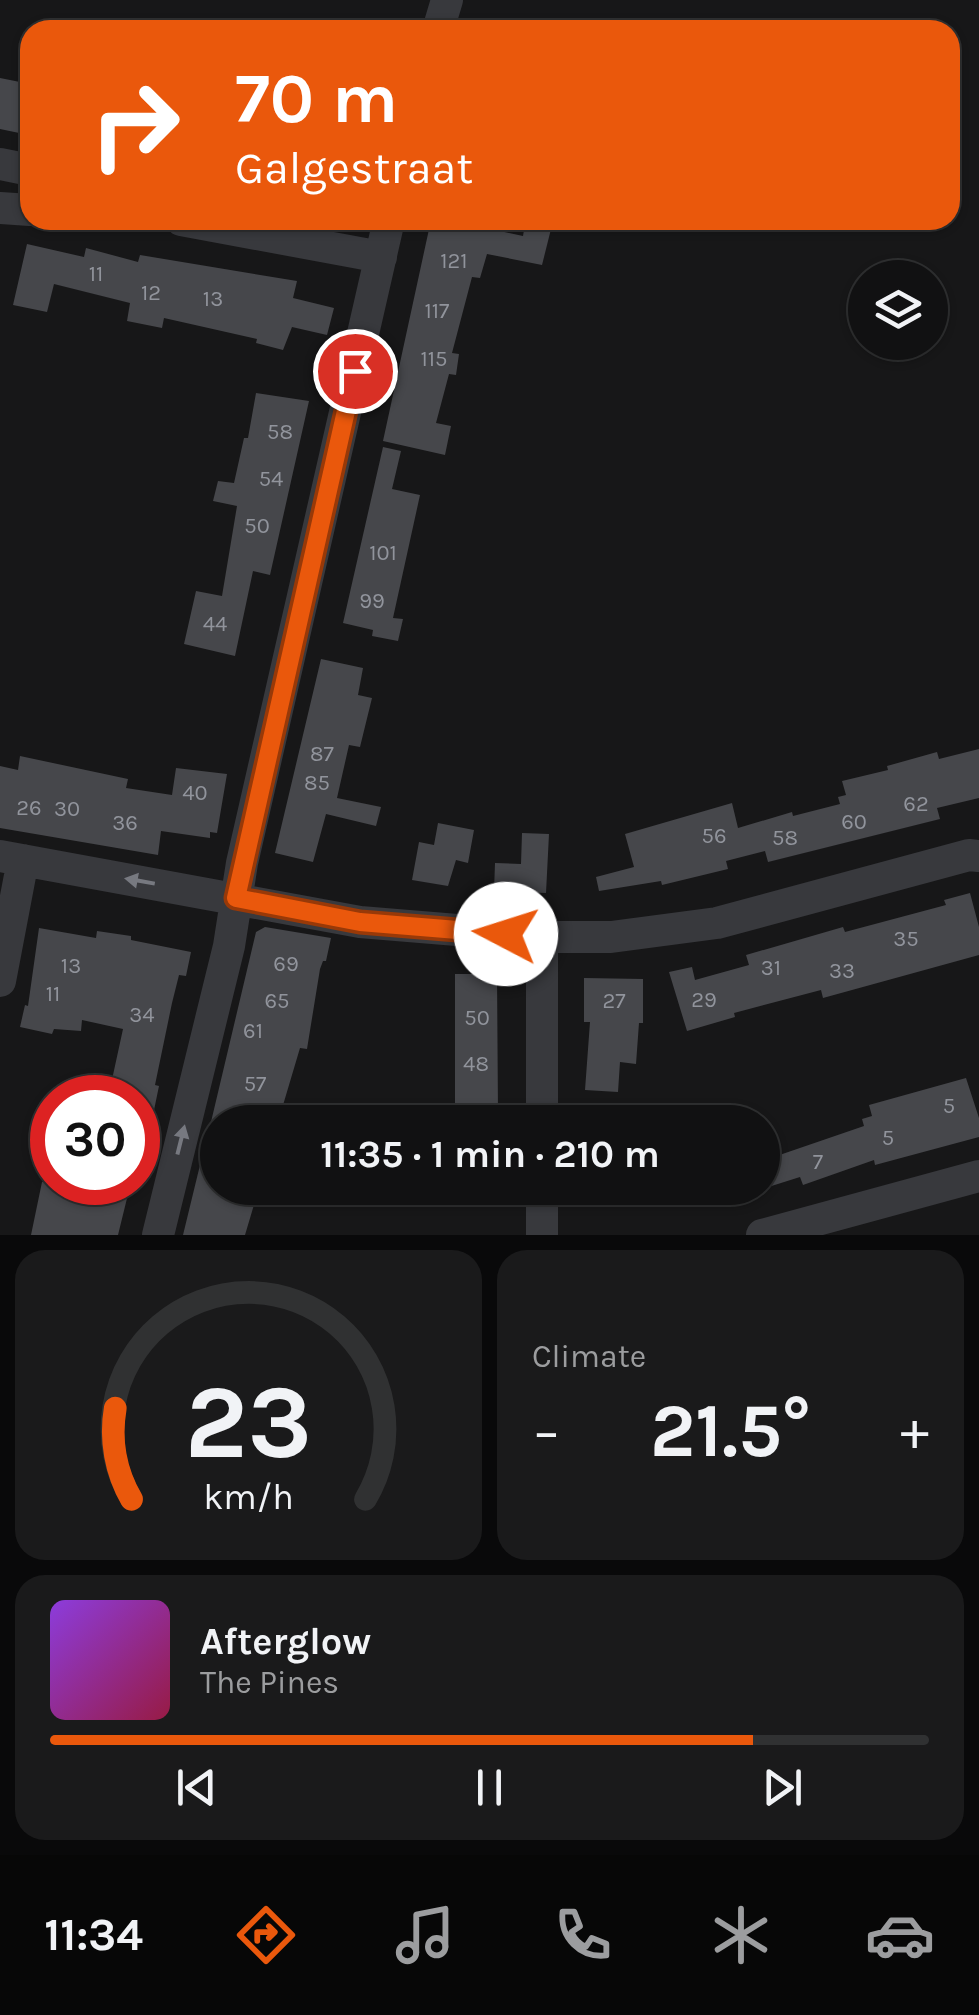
<!DOCTYPE html>
<html lang="en">
<head>
<meta charset="utf-8">
<style>
	:root { --surface:#111112; --page:#1a1a1b; --text:#f1f3f6; --muted:#9c9d9f; --line:#303132; --accent:#ea580c }
	body { margin:0; font-family:Karla,sans-serif; background:var(--page); color:var(--text); height:100vh; display:flex; flex-direction:column; font-size:38px; white-space:nowrap }
	* { box-sizing:border-box; margin:0 }
	p { font-size:32px; color:var(--muted) }
	.icon { flex:none; width:55px; height:55px; fill:none; stroke:currentColor; stroke-width:2; stroke-linecap:round; stroke-linejoin:round }
	.map { position:relative; height:1235px; overflow:hidden }
	.details { display:flex; flex-direction:column; gap:15px; padding:15px; background:#09090a; flex:1 }
	.details>* { flex:none }
	.hud { position:absolute; left:20px; top:20px; width:940px; height:210px; border-radius:30px; box-shadow:0 2px 8px #0004,0 0 0 2px var(--line); background:#ea580c; color:#fff; overflow:hidden }
	.controls { position:absolute; left:848px; top:260px; display:grid; gap:20px }
	.controls a { display:grid; place-items:center; width:100px; height:100px; border-radius:50%; background:var(--surface); box-shadow:0 2px 8px #0004,0 0 0 2px var(--line); font-size:50px }
	.speed { position:absolute; left:30px; top:1075px; display:flex; gap:20px; font-size:50px; font-weight:700; text-align:center }
	.speed>* { display:grid; place-content:center; width:130px; height:130px; border-radius:50%; background:var(--surface); box-shadow:0 2px 8px #0004,0 0 0 2px var(--line); line-height:1 }
	.speed .limit { border:15px solid #d22; background:#fff; color:#111 }
	.pin { position:absolute; display:grid; place-items:center; width:85px; height:85px; color:#fff; margin:-42px; border:5px solid #fff; border-radius:50%; box-shadow:0 2px 10px #0007 }
	.me { position:absolute; width:110px; margin:-55px; rotate:275deg; stroke-linejoin:round; filter:drop-shadow(0 0 8px #0008) }
	.turn { display:flex; align-items:center; gap:35px; height:210px; padding:0 50px; font-size:45px }
	.turn .icon { width:130px; height:130px; stroke-width:2.5 }
	.turn b { display:block; font-size:70px; line-height:85px }
	.big { font-size:75px; font-weight:700; line-height:1.1 }
	.details .card { flex:1; display:flex; flex-direction:column; justify-content:center; gap:15px; min-width:0; padding:0 35px; border-radius:30px; background:var(--page) }
	.details .dial { align-items:center; gap:0 }
	.dial svg { height:260px; overflow:visible; fill:none; stroke:var(--line); stroke-width:7; stroke-linecap:round; text-anchor:middle }
	.dial text { fill:var(--text); stroke:none }
	.song { display:flex; align-items:center; gap:30px }
	.cover { width:120px; height:120px; border-radius:15px; background:linear-gradient(135deg,hsl(270 70% 55%),hsl(340 70% 35%)) }
	.played { height:10px; border-radius:5px; background:linear-gradient(90deg,var(--accent) 80%,var(--line) 80%) }
	.keys { display:flex; justify-content:space-around; direction:ltr }
	.heat { display:flex; justify-content:space-between; align-items:center; font-size:55px; direction:ltr }
	.details .tiles { flex:1; display:grid; gap:15px; grid-template-columns:1fr 1fr }
	.card:last-child { grid-column:span 2 }
	.trip { position:absolute; left:200px; top:1105px; width:580px; height:100px; border-radius:50px; background:var(--surface); box-shadow:0 2px 8px #0004,0 0 0 2px var(--line); font-weight:700; line-height:100px; text-align:center }
	.menu { display:flex; height:160px; justify-content:space-around; align-items:center; background:#070707; color:var(--muted) }
	.menu .icon { width:70px; height:70px }
	.menu .active { color:var(--accent) }
	.menu b { font-size:45px; color:var(--text) }
	.map>svg:first-child { display:block }
</style>
</head>
<body>
<div class="map">
<svg width="979" height="1235" viewBox="0 0 979 1235">
	<rect width="100%" height="100%" fill="#171718"/>
	<path fill="#46474b" d="M 0,78 L 30,84 L 24,134 L 0,129 Z
		M 431,220 L 450,220 L 523,236 L 525,224 L 551,229 L 542,265 L 487,254 L 480,278 L 472,277 L 452,353 L 459,354 L 456,375 L 449,374 L 436,423 L 451,426 L 445,455 L 383,441 Z
		M 27,244 L 84,257 L 86,248 L 138,262 L 140,255 L 297,281 L 293,298 L 334,308 L 327,335 L 292,327 L 283,350 L 256,343 L 257,339 L 164,318 L 162,328 L 127,321 L 130,303 L 54,284 L 47,312 L 13,305 Z
		M 256,393 L 309,401 L 270,575 L 253,571 L 235,656 L 184,644 L 196,591 L 222,596 L 237,506 L 213,501 L 218,481 L 234,483 L 244,438 L 248,438 Z
		M 383,447 L 401,451 L 392,489 L 420,495 L 393,618 L 403,619 L 398,641 L 372,636 L 373,630 L 343,623 Z
		M 321,659 L 363,668 L 358,695 L 372,698 L 360,747 L 349,745 L 337,798 L 381,807 L 376,826 L 326,814 L 313,862 L 275,853 Z
		M 979,749 L 979,798 L 937,808 L 940,819 L 768,862 L 765,851 L 726,861 L 728,869 L 662,885 L 661,881 L 599,891 L 596,877 L 634,867 L 625,834 L 732,803 L 738,828 L 792,812 L 793,816 L 840,804 L 838,797 L 846,795 L 842,781 L 888,770 L 887,766 L 937,752 L 939,759 Z
		M 20,756 L 128,779 L 126,788 L 172,795 L 176,768 L 227,774 L 217,833 L 210,832 L 210,838 L 161,831 L 158,855 L 0,828 L 0,766 L 18,770 Z
		M 438,823 L 474,830 L 468,863 L 456,860 L 448,886 L 412,880 L 419,842 L 434,845 Z
		M 522,833 L 549,834 L 546,893 L 494,891 L 495,863 L 521,864 Z
		M 970,893 L 979,927 L 979,955 L 823,998 L 821,990 L 734,1013 L 735,1017 L 687,1031 L 669,972 L 692,967 L 695,980 L 749,965 L 746,955 L 843,927 L 845,932 L 946,905 L 944,900 Z
		M 265,927 L 331,938 L 326,961 L 323,961 L 320,969 L 307,1049 L 300,1048 L 278,1122 L 211,1122 L 256,932 Z
		M 39,928 L 96,938 L 97,931 L 131,936 L 131,940 L 191,952 L 186,976 L 179,975 L 172,1003 L 155,1085 L 159,1086 L 147,1144 L 138,1143 L 138,1098 L 108,1098 L 123,1029 L 82,1020 L 81,1031 L 54,1029 L 52,1034 L 20,1027 L 25,1005 L 28,1006 Z
		M 455,974 L 497,974 L 498,1112 L 455,1112 Z
		M 584,978 L 643,979 L 643,1023 L 639,1023 L 636,1064 L 620,1062 L 618,1092 L 585,1090 L 590,1022 L 584,1022 Z
		M 966,1078 L 979,1118 L 979,1137 L 875,1165 L 874,1160 L 803,1185 L 800,1177 L 762,1189 L 762,1161 L 864,1126 L 862,1119 L 872,1116 L 869,1105 Z
		M 209,1128 L 218,1128 L 218,1188 L 259,1188 L 245,1235 L 183,1235 Z
		M 42,1182 L 131,1182 L 118,1235 L 31,1235 Z"/>
	<g fill="none" stroke-linecap="round" stroke-linejoin="round">
		<path stroke="#38393d" stroke-width="32" d="M 438,30 L 447,0
			M 0,164 L 30,170
			M 0,208 L 30,210
			M 181,220 L 381,257
			M 0,856 L 360,922 L 542,937 L 611,937 L 717,923 L 969,855 L 979,856
			M 542,937 L 542,1122
			M 0,981 L 23,860
			M 158,1235 L 229,946 L 242,863 L 389,220
			M 542,1235 L 542,1188
			M 762,1235 L 979,1176"/>
	</g>
	<defs><path id="oneway-solid" d="M-6-.8H1V-3.2L6.5 0L1 3.2V.8H-6Z" transform="scale(2.5)"/></defs>
	<g fill="#777980">
		<use href="#oneway-solid" transform="translate(140 881) rotate(-170)"/>
		<use href="#oneway-solid" transform="translate(181 1140) rotate(-76)"/>
	</g>
	<g fill="none" stroke-linecap="round" stroke-linejoin="round">
		<defs>
			<path id="route" d="M 355,371 L 236,898 L 360,922 L 506,934"/>
		</defs>
		<use href="#route" stroke="#983908" stroke-width="25"/>
		<use href="#route" stroke="#ea580c" stroke-width="18"/>
	</g>
	<g text-anchor="middle" stroke-width="10" stroke-linejoin="round" paint-order="stroke">
		<g font-size="22" fill="#91949c">
			<text x="454" y="268">121</text>
			<text x="96" y="281">11</text>
			<text x="151" y="300">12</text>
			<text x="213" y="306">13</text>
			<text x="437" y="318">117</text>
			<text x="434" y="366">115</text>
			<text x="280" y="439">58</text>
			<text x="271" y="486">54</text>
			<text x="257" y="533">50</text>
			<text x="383" y="560">101</text>
			<text x="372" y="608">99</text>
			<text x="215" y="631">44</text>
			<text x="322" y="761">87</text>
			<text x="317" y="790">85</text>
			<text x="195" y="800">40</text>
			<text x="916" y="811">62</text>
			<text x="29" y="815">26</text>
			<text x="67" y="816">30</text>
			<text x="854" y="829">60</text>
			<text x="125" y="830">36</text>
			<text x="714" y="843">56</text>
			<text x="785" y="845">58</text>
			<text x="906" y="946">35</text>
			<text x="286" y="971">69</text>
			<text x="71" y="973">13</text>
			<text x="771" y="975">31</text>
			<text x="842" y="978">33</text>
			<text x="53" y="1001">11</text>
			<text x="704" y="1007">29</text>
			<text x="277" y="1008">65</text>
			<text x="614" y="1008">27</text>
			<text x="142" y="1022">34</text>
			<text x="477" y="1025">50</text>
			<text x="253" y="1038">61</text>
			<text x="476" y="1071">48</text>
			<text x="255" y="1091">57</text>
			<text x="949" y="1113">5</text>
			<text x="888" y="1145">5</text>
			<text x="818" y="1169">7</text>
		</g>
	</g>
</svg>
<div class="controls">
<a><svg class="icon" aria-label="layers" viewBox="0 0 24 24"><path d="M12 4l9 5-9 5-9-5zM3 14l9 5 9-5"/></svg></a>
</div>
<div class="speed"><div class="limit">30</div></div>
<div class="pin" style="left:355px;top:371px;background:#d93025"><svg class="icon" aria-label="arrive" viewBox="0 0 24 24"><path d="M6 21V4h12l-3 4 3 4H6"/></svg></div>
<svg class="me" style="left:506px;top:934px" viewBox="-20 -20 40 40"><circle r="19" fill="#fff"/><path d="M0-13L10 11 0 6-10 11z" fill="#ea580c"/></svg>
<div class="trip">11:35 · 1 min · 210 m</div>
<div class="hud">
<div class="turn"><svg class="icon" aria-label="right" viewBox="0 0 24 24"><path d="M7 20v-9h11M14 6l5 5-5 5"/></svg><div><b>70 m</b>Galgestraat</div></div>
</div>
</div>
<section class="details">
<div class="tiles">
<div class="card dial"><svg viewBox="0 0 100 80">
<path d="M14 69A42 42 0 1 1 86 69"/>
<path d="M14 69A42 42 0 0 1 9 41" stroke="#ea580c"/>
<text x="50" y="56" font-size="32" font-weight="700">23</text>
<text x="50" y="72" font-size="11">km/h</text>
</svg></div>
<div class="card"><p>Climate</p>
<div class="heat"><a>−</a><b class="big">21.5°</b><a>+</a></div>
</div>
<div class="card">
<div class="song"><i class="cover"></i><div><b>Afterglow</b><p>The Pines</p></div></div>
<div class="played"></div>
<div class="keys"><svg class="icon" aria-label="previous" viewBox="0 0 24 24"><path d="M18 5L8 12l10 7zM5 5v14"/></svg><svg class="icon" aria-label="pause" viewBox="0 0 24 24"><path d="M8 5v14M16 5v14"/></svg><svg class="icon" aria-label="next" viewBox="0 0 24 24"><path d="M6 5l10 7-10 7zM19 5v14"/></svg></div>
</div>
</div>
</section>
<nav class="menu">
<b>11:34</b>
<svg class="icon active" aria-label="directions" viewBox="0 0 24 24"><path d="M12 3l9 9-9 9-9-9zM9 14v-3h6M13 9l2 2-2 2"/></svg>
<svg class="icon" aria-label="music" viewBox="0 0 24 24"><path d="M9 18V5l10-2v13"/><circle cx="6" cy="18" r="3"/><circle cx="16" cy="16" r="3"/></svg>
<svg class="icon" aria-label="phone" viewBox="0 0 24 24"><path d="M5 4h4l2 5-3 2q2 4 5 5l2-3 5 2v4C11 20 4 13 5 4z"/></svg>
<svg class="icon" aria-label="climate" viewBox="0 0 24 24"><path d="M12 3v18M4 7l16 10M4 17L20 7"/></svg>
<svg class="icon" aria-label="car" viewBox="0 0 24 24"><path d="M5 17H2v-5l4-1 3-4h7l3 4 3 1v5h-3M9 17h6M6 11h13"/><circle cx="7" cy="17" r="2"/><circle cx="17" cy="17" r="2"/></svg>
</nav>
</body>
</html>
